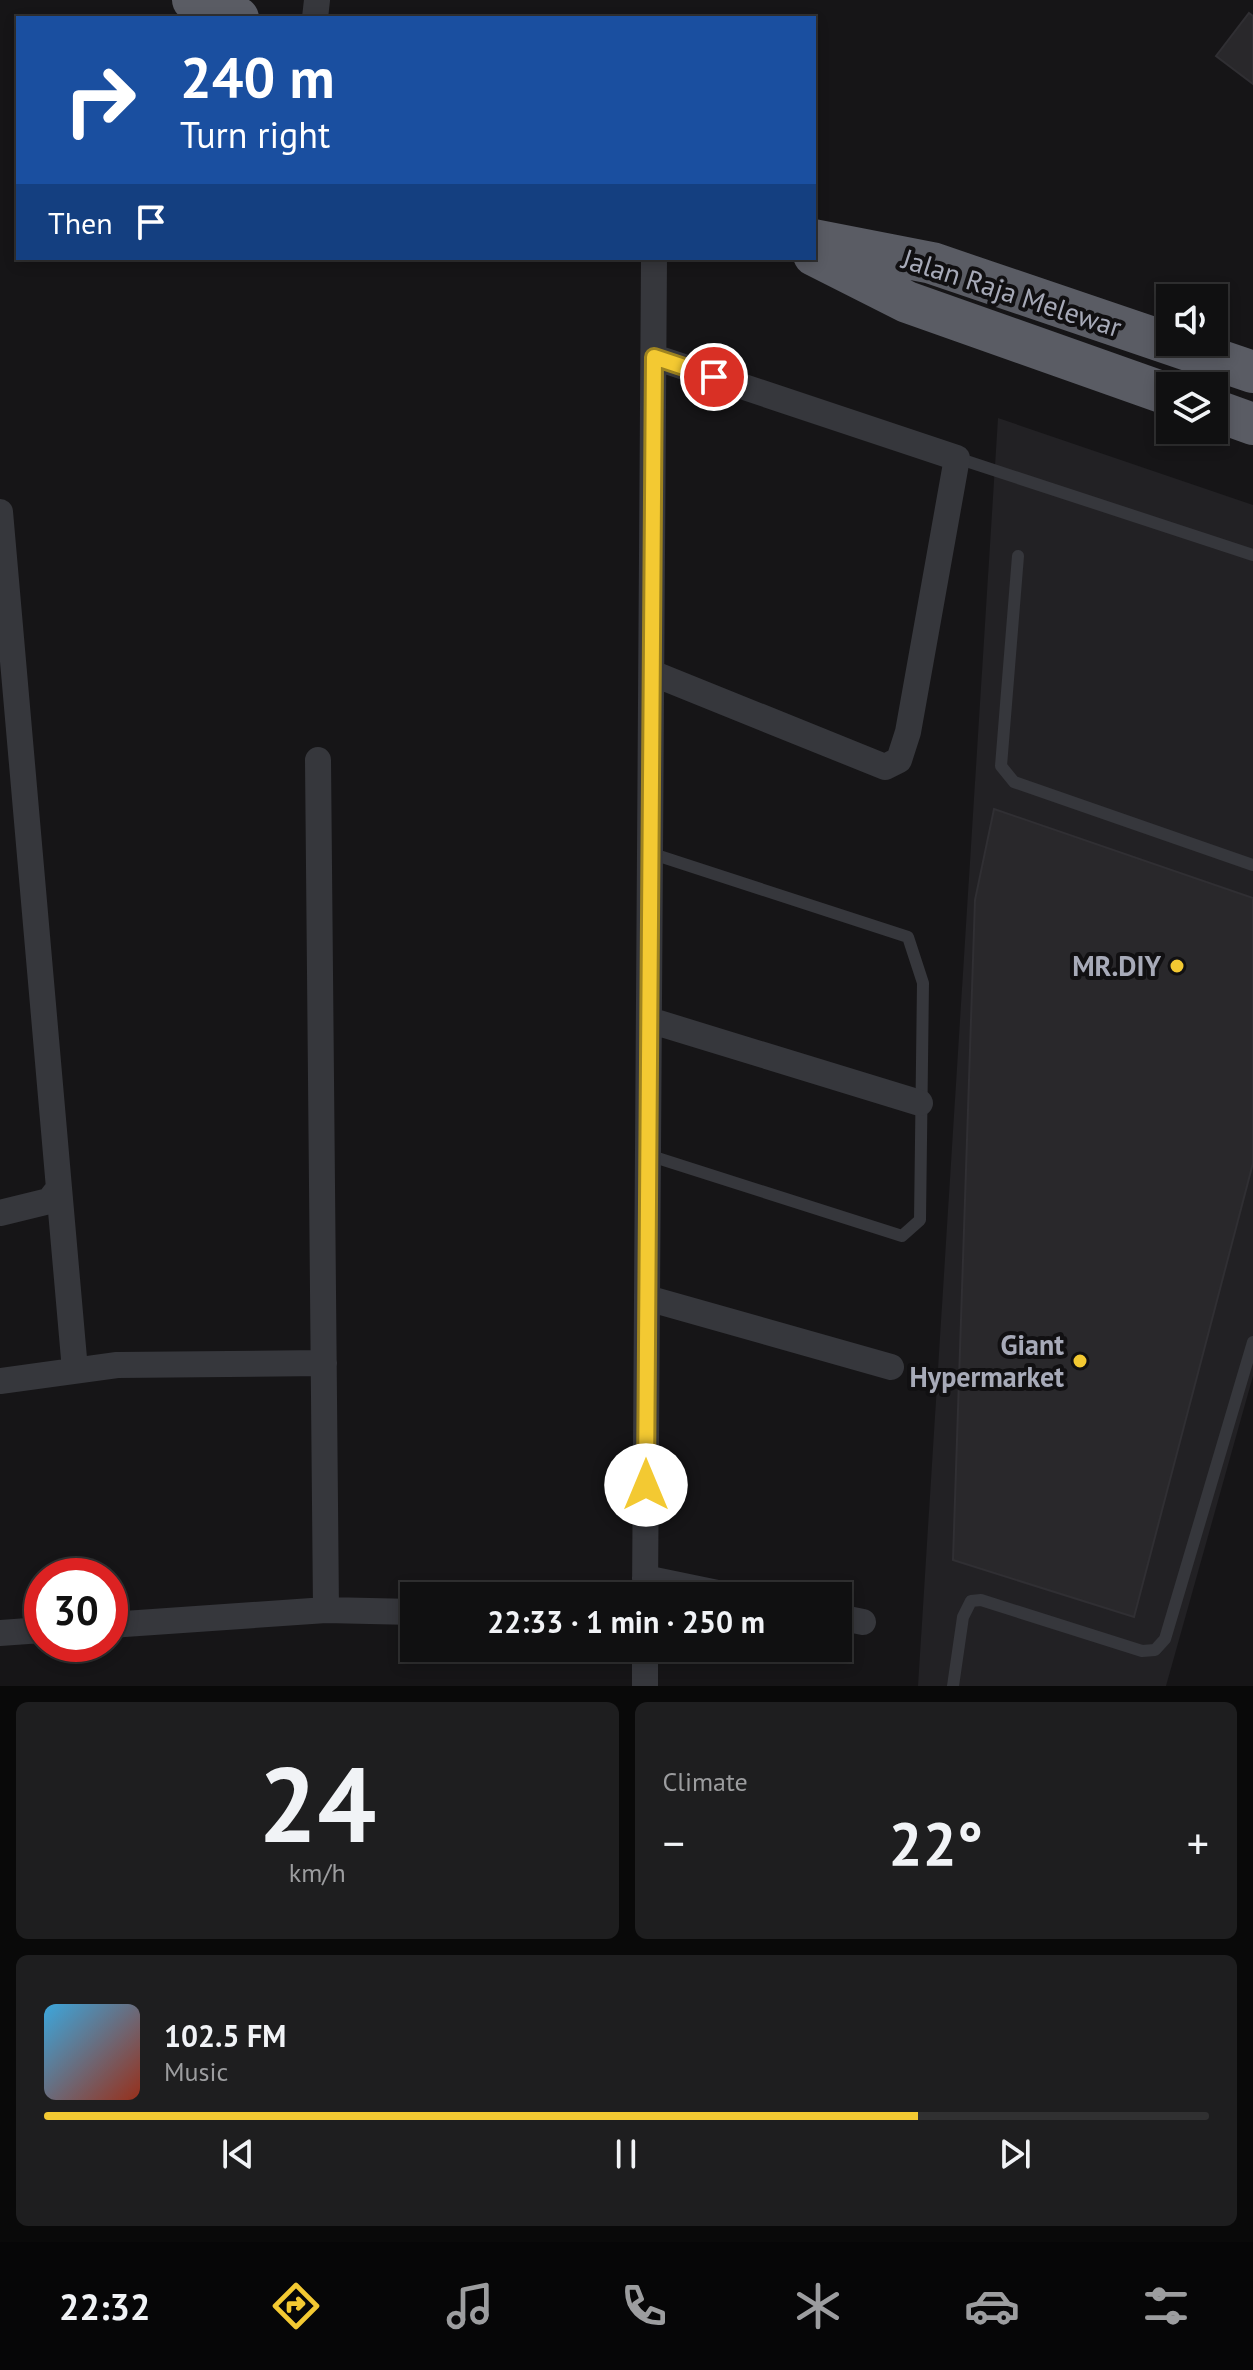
<!DOCTYPE html>
<html lang="en">
<head>
<meta charset="utf-8">
<style>
	:root { --surface:#101011; --page:#1e1e1f; --text:#f1f3f6; --muted:#9c9d9f; --line:#303031; --accent:#f3c932 }
	body { margin:0; font-family:"PT Sans",sans-serif; background:var(--page); color:var(--text); height:100vh; display:flex; flex-direction:column; font-size:30px; white-space:nowrap }
	* { box-sizing:border-box; margin:0 }
	p { font-size:26px; color:var(--muted) }
	.icon { flex:none; width:44px; height:44px; fill:none; stroke:currentColor; stroke-width:2; stroke-linecap:round; stroke-linejoin:round }
	.map { position:relative; height:1686px; overflow:hidden }
	.panel { display:flex; flex-direction:column; gap:16px; padding:16px; background:#090909; flex:1 }
	.panel>* { flex:none }
	.guide { position:absolute; left:16px; top:16px; width:800px; height:244px; border-radius:0px; box-shadow:0 4px 12px #0003,0 0 0 2px var(--line); background:#1a4fa0; color:#fff; overflow:hidden }
	.fabs { position:absolute; left:1156px; top:284px; display:grid; gap:16px }
	.fabs a { display:grid; place-items:center; width:72px; height:72px; border-radius:0px; background:var(--surface); box-shadow:0 4px 12px #0003,0 0 0 2px var(--line); font-size:40px }
	.speed { position:absolute; left:24px; top:1558px; display:flex; gap:16px; font-size:40px; font-weight:700; text-align:center }
	.speed>* { display:grid; place-content:center; width:104px; height:104px; border-radius:50%; background:var(--surface); box-shadow:0 4px 12px #0003,0 0 0 2px var(--line); line-height:1 }
	.speed .limit { border:12px solid #d22; background:#fff; color:#111 }
	.pin { position:absolute; display:grid; place-items:center; width:68px; height:68px; color:#fff; margin:-34px; border:4px solid #fff; border-radius:50%; box-shadow:0 2px 8px #0007 }
	.me { position:absolute; width:88px; margin:-44px; rotate:0deg; stroke-linejoin:round; filter:drop-shadow(0 0 6px #0008) }
	.turn { display:flex; align-items:center; gap:28px; height:168px; padding:0 32px; font-size:36px }
	.turn .icon { width:104px; height:104px; stroke-width:2.5 }
	.turn b { display:block; font-size:56px; line-height:68px }
	.then { display:flex; align-items:center; height:76px; padding:0 32px; background:#0003; gap:16px; font-size:30px }
	.big { font-size:60px; font-weight:700; line-height:1.1 }
	.panel .widget { flex:1; display:flex; flex-direction:column; justify-content:center; gap:12px; min-width:0; padding:0 28px; border-radius:12px; background:var(--page) }
	.panel .dial { align-items:center; gap:0 }
	.dial b { font-size:104px; line-height:1 }
	.song { display:flex; align-items:center; gap:24px }
	.cover { width:96px; height:96px; border-radius:12px; background:linear-gradient(135deg,hsl(200 70% 55%),hsl(10 70% 35%)) }
	.played { height:8px; border-radius:4px; background:linear-gradient(90deg,var(--accent) 75%,var(--line) 75%) }
	.keys { display:flex; justify-content:space-around; direction:ltr }
	.heat { display:flex; justify-content:space-between; align-items:center; font-size:44px; direction:ltr }
	.panel .tiles { flex:1; display:grid; gap:16px; grid-template-columns:1fr 1fr }
	.widget:last-child { grid-column:span 2 }
	.trip { position:absolute; left:400px; top:1582px; width:452px; height:80px; border-radius:0px; background:var(--surface); box-shadow:0 4px 12px #0003,0 0 0 2px var(--line); font-weight:700; line-height:80px; text-align:center }
	.tab-bar { display:flex; height:128px; justify-content:space-around; align-items:center; background:#060607; color:var(--muted) }
	.tab-bar .icon { width:56px; height:56px }
	.tab-bar .active { color:var(--accent) }
	.tab-bar b { font-size:36px; color:var(--text) }
	.map>svg:first-child { display:block }
</style>
</head>
<body>
<div class="map">
<svg width="1253" height="1686" viewBox="0 0 1253 1686">
	<rect width="100%" height="100%" fill="#161517"/>
	<path fill="#222124" d="M 998,418 L 1253,505 L 1253,1376 L 1166,1686 L 918,1686 Z"/>
	<path fill="#29282b" stroke="#302f33" stroke-width="2" d="M 1249,13 L 1253,16 L 1253,84 L 1216,56 Z
		M 994,809 L 1253,898 L 1253,1163 L 1134,1617 L 953,1560 L 975,900 Z"/>
	<g fill="none" stroke-linecap="round" stroke-linejoin="round">
		<path stroke="#36373c" stroke-width="12" d="M 957,458 L 1253,555
			M 1018,556 L 1001,766 L 1014,782 L 1253,865
			M 648,1155 L 902,1236 L 920,1220 L 923,983 L 908,937 L 650,853
			M 953,1686 L 963,1617 L 971,1601 L 981,1600 L 1142,1651 L 1155,1650 L 1165,1639 L 1253,1342"/>
		<path stroke="#36373c" stroke-width="26" d="M 315,18 L 317,0
			M 0,512 L 59,1188 L 49,1201 L 0,1213
			M 652,673 L 885,767 L 899,760 L 908,732 L 957,458 L 654,357
			M 318,760 L 326,1610
			M 649,1020 L 920,1103
			M 59,1188 L 75,1370
			M 647,1298 L 891,1367
			M 0,1381 L 117,1365 L 324,1363
			M 645,1578 L 732,1596
			M 645,1596 L 654,258
			M 838,1617 L 863,1622
			M 110,1625 L 326,1610 L 414,1612
			M 0,1633 L 42,1630
			M 645,1686 L 645,1648"/>
		<path stroke="#5a5c64" stroke-width="42" d="M 193,0 L 238,18
			M 814,240 L 932,263 L 1253,372
			M 814,255 L 907,302 L 1170,395
			M 1214,410 L 1253,424"/>
	</g>
	<g fill="none" stroke-linecap="round" stroke-linejoin="round">
		<defs>
			<path id="route" d="M 646,1485 L 654,357 L 714,377"/>
		</defs>
		<use href="#route" stroke="#9e8320" stroke-width="20"/>
		<use href="#route" stroke="#f3c932" stroke-width="14"/>
	</g>
	<g fill="#f3c932" stroke="#111012" stroke-width="3">
		<circle cx="1177" cy="966" r="8"/>
		<circle cx="1080" cy="1361" r="8"/>
	</g>
	<g text-anchor="middle" stroke-width="8" stroke-linejoin="round" paint-order="stroke">
		<g font-size="28" fill="#a7aab8" stroke="#111012">
			<text transform="translate(1012 293) rotate(18)" y="10">Jalan Raja Melewar</text>
		</g>
		<g font-size="28" font-weight="bold" fill="#a7aab8" stroke="#111012" text-anchor="end">
			<text x="1161" y="976">MR.DIY</text>
			<text x="1064" y="1355">Giant<tspan x="1064" dy="32">Hypermarket</tspan></text>
		</g>
	</g>
</svg>
<div class="fabs">
<a><svg class="icon" aria-label="sound" viewBox="0 0 24 24"><path d="M4 9h4l5-4v14l-5-4H4zM17 9q2 3 0 6"/></svg></a>
<a><svg class="icon" aria-label="layers" viewBox="0 0 24 24"><path d="M12 4l9 5-9 5-9-5zM3 14l9 5 9-5"/></svg></a>
</div>
<div class="speed"><div class="limit">30</div></div>
<div class="pin" style="left:714px;top:377px;background:#d93025"><svg class="icon" aria-label="arrive" viewBox="0 0 24 24"><path d="M6 21V4h12l-3 4 3 4H6"/></svg></div>
<svg class="me" style="left:646px;top:1485px" viewBox="-20 -20 40 40"><circle r="19" fill="#fff"/><path d="M0-13L10 11 0 6-10 11z" fill="#f3c932"/></svg>
<div class="trip">22:33 · 1 min · 250 m</div>
<div class="guide">
<div class="turn"><svg class="icon" aria-label="right" viewBox="0 0 24 24"><path d="M7 20v-9h11M14 6l5 5-5 5"/></svg><div><b>240 m</b>Turn right</div></div>
<div class="then">Then<svg class="icon" aria-label="arrive" viewBox="0 0 24 24"><path d="M6 21V4h12l-3 4 3 4H6"/></svg></div>
</div>
</div>
<section class="panel">
<div class="tiles">
<div class="widget dial"><b>24</b><p>km/h</p></div>
<div class="widget"><p>Climate</p>
<div class="heat"><a>−</a><b class="big">22°</b><a>+</a></div>
</div>
<div class="widget">
<div class="song"><i class="cover"></i><div><b>102.5 FM</b><p>Music</p></div></div>
<div class="played"></div>
<div class="keys"><svg class="icon" aria-label="previous" viewBox="0 0 24 24"><path d="M18 5L8 12l10 7zM5 5v14"/></svg><svg class="icon" aria-label="pause" viewBox="0 0 24 24"><path d="M8 5v14M16 5v14"/></svg><svg class="icon" aria-label="next" viewBox="0 0 24 24"><path d="M6 5l10 7-10 7zM19 5v14"/></svg></div>
</div>
</div>
</section>
<nav class="tab-bar">
<b>22:32</b>
<svg class="icon active" aria-label="directions" viewBox="0 0 24 24"><path d="M12 3l9 9-9 9-9-9zM9 14v-3h6M13 9l2 2-2 2"/></svg>
<svg class="icon" aria-label="music" viewBox="0 0 24 24"><path d="M9 18V5l10-2v13"/><circle cx="6" cy="18" r="3"/><circle cx="16" cy="16" r="3"/></svg>
<svg class="icon" aria-label="phone" viewBox="0 0 24 24"><path d="M5 4h4l2 5-3 2q2 4 5 5l2-3 5 2v4C11 20 4 13 5 4z"/></svg>
<svg class="icon" aria-label="climate" viewBox="0 0 24 24"><path d="M12 3v18M4 7l16 10M4 17L20 7"/></svg>
<svg class="icon" aria-label="car" viewBox="0 0 24 24"><path d="M5 17H2v-5l4-1 3-4h7l3 4 3 1v5h-3M9 17h6M6 11h13"/><circle cx="7" cy="17" r="2"/><circle cx="17" cy="17" r="2"/></svg>
<svg class="icon" aria-label="filters" viewBox="0 0 24 24"><path d="M4 7h16M4 17h16"/><circle cx="9" cy="7" r="2"/><circle cx="15" cy="17" r="2"/></svg>
</nav>
</body>
</html>
